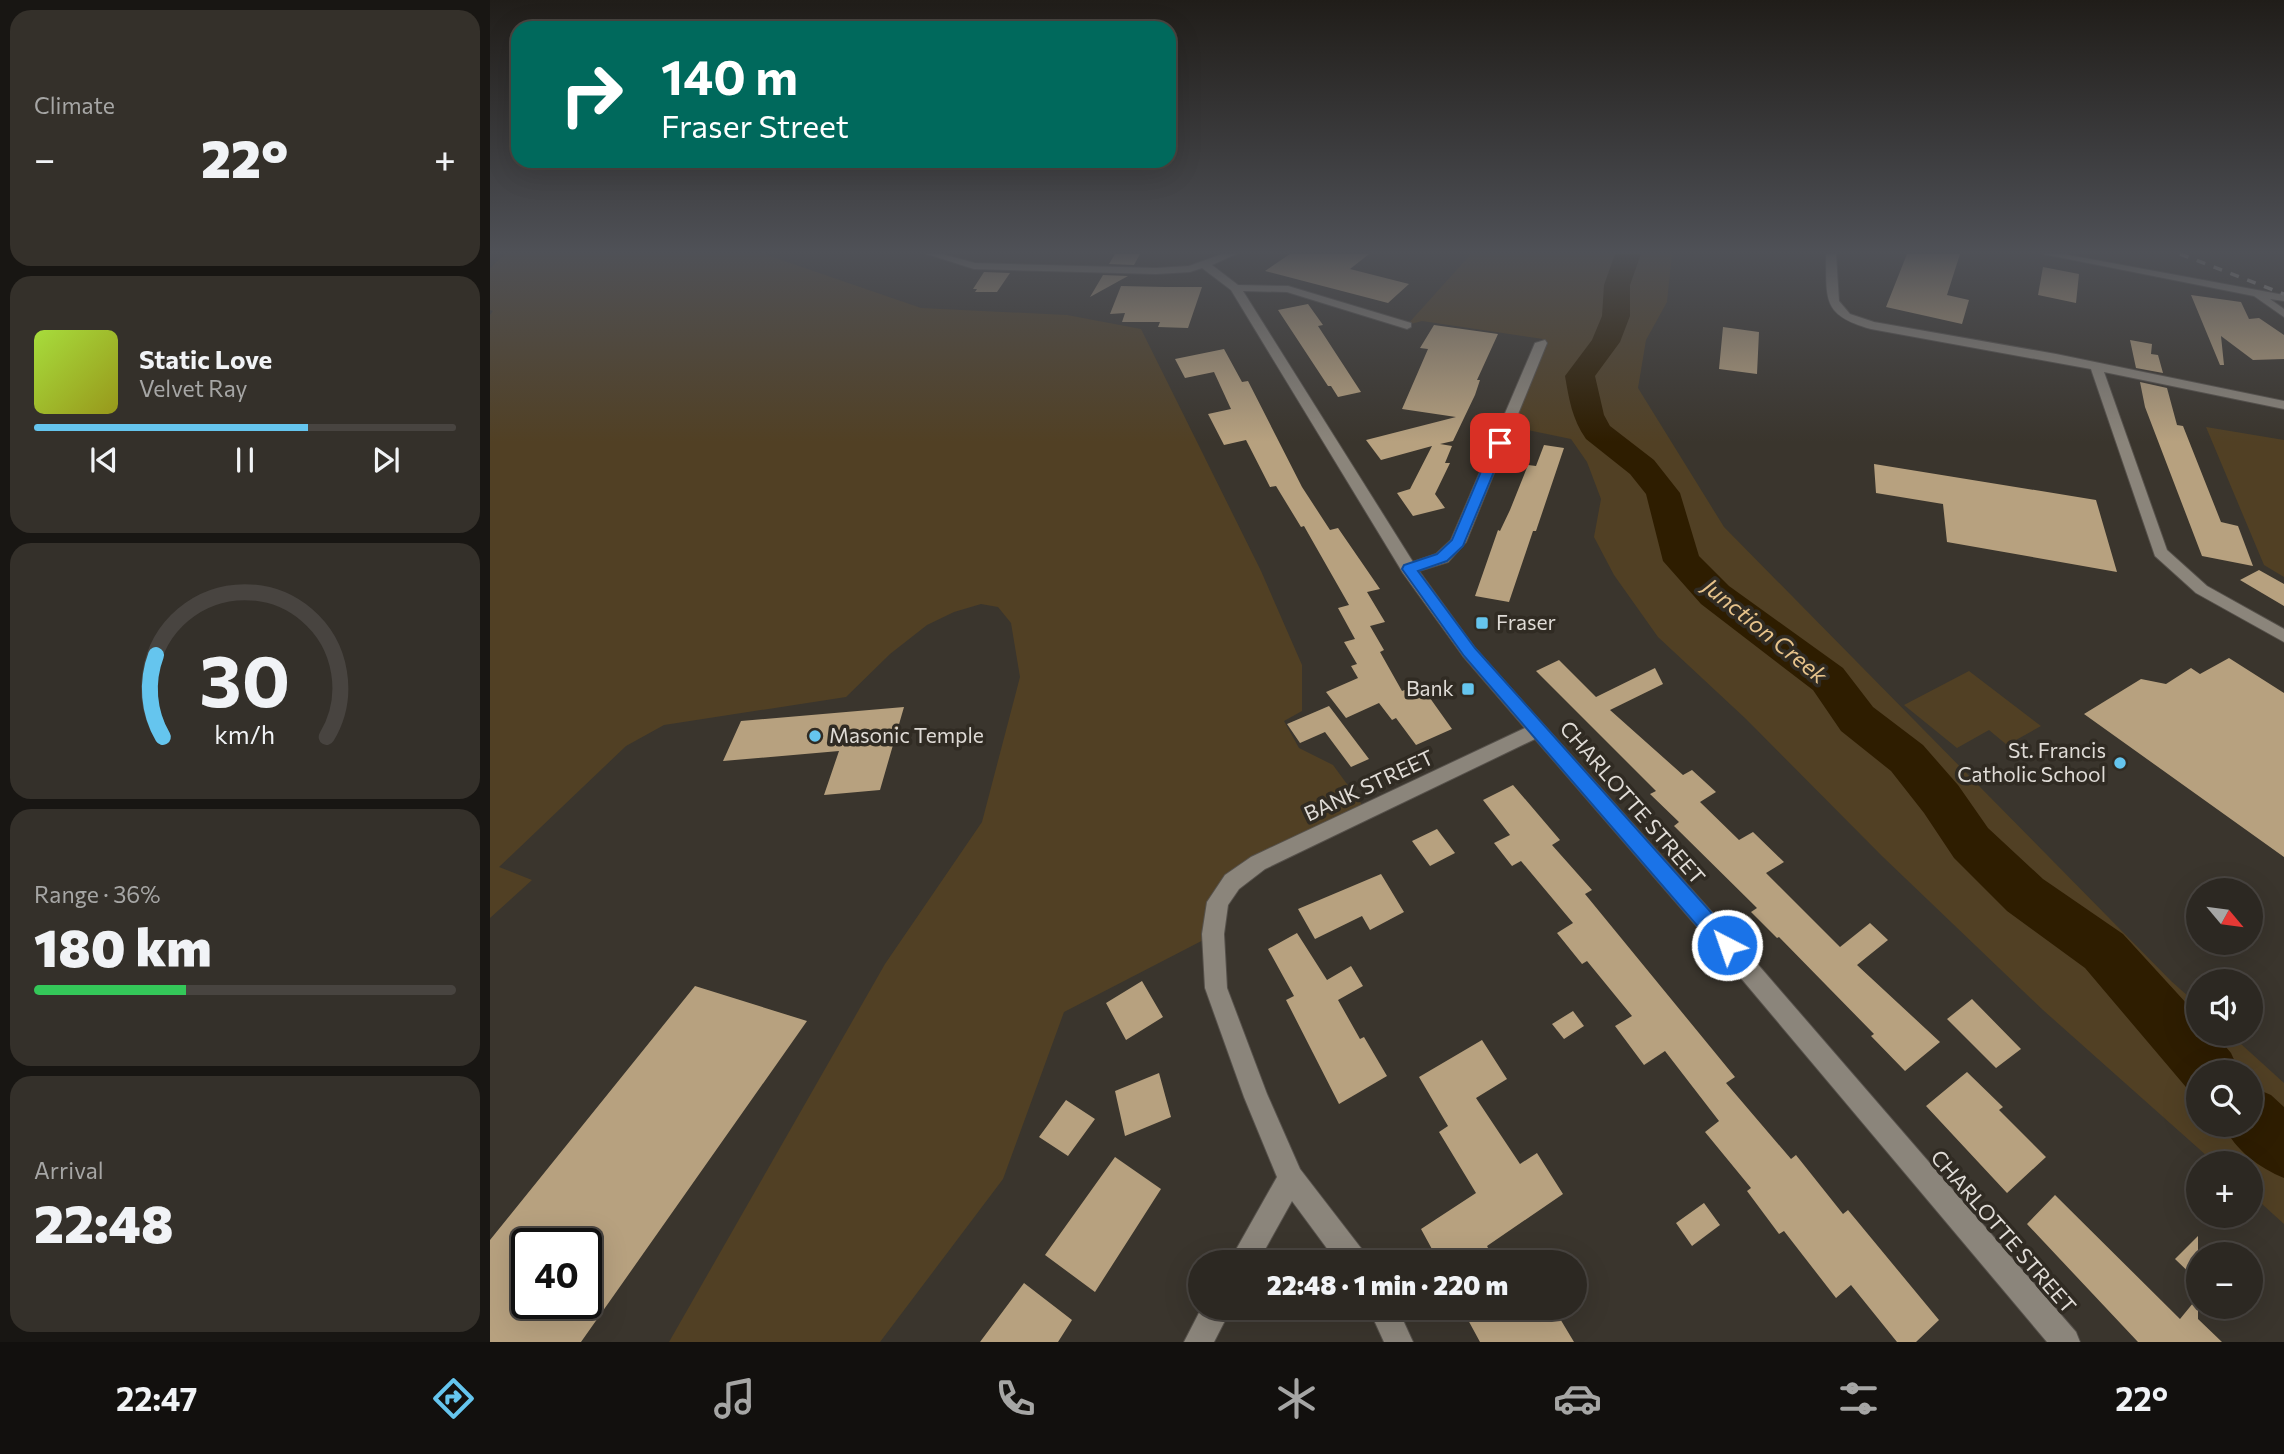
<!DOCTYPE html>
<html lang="en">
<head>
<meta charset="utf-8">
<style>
	:root { --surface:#2c2822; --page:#34302a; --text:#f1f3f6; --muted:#a6a6a5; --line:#484440; --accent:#65c5ee }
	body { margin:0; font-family:Commissioner,sans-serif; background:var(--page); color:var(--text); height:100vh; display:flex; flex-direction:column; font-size:26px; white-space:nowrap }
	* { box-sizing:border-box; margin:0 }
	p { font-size:23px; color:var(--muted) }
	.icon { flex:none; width:38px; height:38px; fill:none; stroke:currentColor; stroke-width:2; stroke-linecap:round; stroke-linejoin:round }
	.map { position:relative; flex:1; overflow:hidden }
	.sheet { display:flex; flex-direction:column; gap:10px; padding:10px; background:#181613; width:490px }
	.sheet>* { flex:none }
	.top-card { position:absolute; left:21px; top:21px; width:665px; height:147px; border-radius:21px; box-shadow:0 7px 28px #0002,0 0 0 2px var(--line); background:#00695c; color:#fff; overflow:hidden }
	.needle { width:46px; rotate:119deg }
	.fabs { position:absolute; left:1696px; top:878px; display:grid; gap:14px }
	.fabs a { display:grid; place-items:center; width:77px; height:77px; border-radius:50%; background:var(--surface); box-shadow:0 7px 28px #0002,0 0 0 2px var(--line); font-size:35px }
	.speed { position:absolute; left:21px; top:1228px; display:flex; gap:14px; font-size:35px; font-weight:700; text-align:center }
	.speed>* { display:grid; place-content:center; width:91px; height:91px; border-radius:50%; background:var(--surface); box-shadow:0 7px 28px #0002,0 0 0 2px var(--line); line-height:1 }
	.speed .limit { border:4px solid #111; border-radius:10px; background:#fff; color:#111 }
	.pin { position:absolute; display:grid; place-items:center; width:60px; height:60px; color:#fff; margin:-30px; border-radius:14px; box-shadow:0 4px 10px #0006 }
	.me { position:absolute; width:77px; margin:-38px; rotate:319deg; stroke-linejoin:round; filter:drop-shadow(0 0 5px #0008) }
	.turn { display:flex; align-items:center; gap:24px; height:147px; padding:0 35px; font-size:32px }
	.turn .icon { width:91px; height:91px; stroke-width:2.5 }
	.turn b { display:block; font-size:49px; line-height:60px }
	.big { font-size:52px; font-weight:800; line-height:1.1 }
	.sheet .card { flex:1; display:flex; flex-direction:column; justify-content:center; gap:10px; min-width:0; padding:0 24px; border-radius:21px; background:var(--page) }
	.sheet .dial { align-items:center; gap:0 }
	.dial svg { height:182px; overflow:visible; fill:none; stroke:var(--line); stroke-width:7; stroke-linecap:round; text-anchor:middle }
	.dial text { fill:var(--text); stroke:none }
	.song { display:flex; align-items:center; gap:21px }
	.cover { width:84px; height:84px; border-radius:10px; background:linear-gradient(135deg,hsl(80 70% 55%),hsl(60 70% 35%)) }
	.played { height:7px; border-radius:4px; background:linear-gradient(90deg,var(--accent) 65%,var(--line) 65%) }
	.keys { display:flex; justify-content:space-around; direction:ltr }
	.heat { display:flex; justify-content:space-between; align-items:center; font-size:38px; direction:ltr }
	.charge { height:10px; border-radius:5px; background:linear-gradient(90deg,#34c759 36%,var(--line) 0) }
	.trip { position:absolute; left:698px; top:1250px; width:399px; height:70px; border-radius:35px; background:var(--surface); box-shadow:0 7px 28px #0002,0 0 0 2px var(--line); font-weight:800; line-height:70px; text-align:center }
	.dock { display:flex; height:112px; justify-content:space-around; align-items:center; background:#12100e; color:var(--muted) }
	.dock .icon { width:49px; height:49px }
	.dock .on { color:var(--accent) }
	.dock b { font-size:32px; color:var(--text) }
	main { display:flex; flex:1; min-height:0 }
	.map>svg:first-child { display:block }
</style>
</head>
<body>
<main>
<section class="sheet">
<div class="card"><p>Climate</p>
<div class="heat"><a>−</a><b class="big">22°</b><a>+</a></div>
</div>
<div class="card">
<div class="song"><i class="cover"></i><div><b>Static Love</b><p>Velvet Ray</p></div></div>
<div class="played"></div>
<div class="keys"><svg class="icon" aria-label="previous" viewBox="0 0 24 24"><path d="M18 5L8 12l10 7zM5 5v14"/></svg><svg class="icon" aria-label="pause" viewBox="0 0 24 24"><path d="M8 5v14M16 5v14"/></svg><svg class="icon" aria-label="next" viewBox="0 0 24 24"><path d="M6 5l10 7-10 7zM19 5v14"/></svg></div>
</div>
<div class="card dial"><svg viewBox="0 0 100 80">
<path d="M14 69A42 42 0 1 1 86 69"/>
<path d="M14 69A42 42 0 0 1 11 33" stroke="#65c5ee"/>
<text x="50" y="56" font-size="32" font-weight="700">30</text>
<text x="50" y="72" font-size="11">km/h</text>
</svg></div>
<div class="card"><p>Range · 36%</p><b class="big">180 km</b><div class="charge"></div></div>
<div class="card"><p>Arrival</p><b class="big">22:48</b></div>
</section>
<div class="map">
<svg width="1794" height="1342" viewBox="0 0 1794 1342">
	<rect width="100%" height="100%" fill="#3a352d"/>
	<path fill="#514024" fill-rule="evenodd" d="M 15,254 L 274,254 L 431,308 L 577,315 L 651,329 L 771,571 L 812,665 L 812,711 L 794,721 L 809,748 L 843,765 L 879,814 L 743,883 L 725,934 L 574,1012 L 513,1179 L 390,1342 L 179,1342 L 395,964 L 492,822 L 530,677 L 521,623 L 508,607 L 491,604 L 464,612 L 437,625 L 400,654 L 356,697 L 174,725 L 136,746 L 9,867 L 42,880 L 0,918 L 0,315 L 3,311 L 0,310 L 0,268 Z
		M 981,254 L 1182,254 L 1177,302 L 1156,340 L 1148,388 L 1234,527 L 1681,981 L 1708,1005 L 1708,1034 L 1740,1034 L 1794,1083 L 1794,1224 L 1761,1194 L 1760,1164 L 1726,1164 L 1553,1010 L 1392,856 L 1256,719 L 1168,637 L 1124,575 L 1104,537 L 1111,499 L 1097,462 L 1081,439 L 1018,426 L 1053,339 L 932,321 L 917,325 ZM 1708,1073 L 1760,1073 L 1760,1125 L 1708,1125 Z
		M 1716,427 L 1794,440 L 1794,577 L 1774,565 Z
		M 1479,671 L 1551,726 L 1517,745 L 1499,730 L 1467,748 L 1414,705 Z"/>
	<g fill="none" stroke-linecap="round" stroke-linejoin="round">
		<path fill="#2e1d00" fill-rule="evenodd" d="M 1125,254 L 1151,254 L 1140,285 L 1140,316 L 1130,342 L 1105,376 L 1114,415 L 1120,426 L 1164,460 L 1190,493 L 1209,556 L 1239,586 L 1353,668 L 1383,707 L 1433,745 L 1468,785 L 1498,828 L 1553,879 L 1633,934 L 1708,1016 L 1708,1034 L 1725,1034 L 1741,1053 L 1750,1073 L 1708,1073 L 1708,1097 L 1701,1093 L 1595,968 L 1517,911 L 1464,858 L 1434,813 L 1401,771 L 1351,731 L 1323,690 L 1211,604 L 1173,561 L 1156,494 L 1140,474 L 1096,439 C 1082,419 1079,399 1075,376 L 1102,340 L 1112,316 L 1114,285 Z
			M 1760,1086 L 1781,1095 L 1794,1107 L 1794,1178 C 1770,1168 1744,1150 1734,1125 L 1760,1125 Z"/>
	</g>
	<path fill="#b7a17f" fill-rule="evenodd" d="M 625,254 L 650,254 L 644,265 L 619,264 Z
		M 800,254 L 879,254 L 860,269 L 919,284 L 898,303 L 775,271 Z
		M 1417,254 L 1470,254 L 1457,295 L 1479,300 L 1472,324 L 1396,307 Z
		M 1553,267 L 1589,274 L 1586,303 L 1548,295 Z
		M 494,272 L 520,273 L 507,292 L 485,292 L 487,289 L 483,289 Z
		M 613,275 L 638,276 L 600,297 Z
		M 631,286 L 675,287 L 712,287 L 698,328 L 668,327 L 670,322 L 632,322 L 635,313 L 620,314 Z
		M 1701,295 L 1751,302 L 1759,319 L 1769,318 L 1794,335 L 1794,359 L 1763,360 L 1731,336 L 1734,365 L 1730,365 Z
		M 818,304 L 833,325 L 828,326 L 871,392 L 848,397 L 841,386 L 838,386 L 788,310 Z
		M 944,325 L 1008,334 L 987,380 L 990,380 L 985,395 L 963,441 L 950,444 L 962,446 L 955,463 L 960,463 L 945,494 L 955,508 L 923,516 L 907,493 L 920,489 L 942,446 L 891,460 L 876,440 L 966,417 L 912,409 L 938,349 L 930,348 Z
		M 1233,327 L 1269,332 L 1267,374 L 1229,369 Z
		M 1640,340 L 1662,344 L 1661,354 L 1668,355 L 1673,373 L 1646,368 Z
		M 734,349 L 752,382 L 758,381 L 812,487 L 840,530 L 848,528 L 890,589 L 877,592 L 895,622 L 880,626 L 894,650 L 890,652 L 912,691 L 930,684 L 962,729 L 926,745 L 906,718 L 902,720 L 889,703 L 856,718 L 836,692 L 868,678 L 861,666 L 867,664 L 854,642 L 865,639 L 848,608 L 859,605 L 814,526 L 811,527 L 786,486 L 780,487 L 756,440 L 734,445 L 718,414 L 741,409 L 724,372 L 695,378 L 685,359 Z
		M 1650,382 L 1677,388 L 1687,425 L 1693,426 L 1731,522 L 1748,526 L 1763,566 L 1712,556 L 1655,407 Z
		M 1054,445 L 1074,448 L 1046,531 L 1043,531 L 1019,602 L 985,596 L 1008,530 L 1010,531 L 1020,510 L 1038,465 L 1046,466 Z
		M 1384,464 L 1606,500 L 1627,572 L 1457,542 L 1453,504 L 1386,493 Z
		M 1769,570 L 1794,584 L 1794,606 L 1750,580 Z
		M 1739,658 L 1794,693 L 1794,857 L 1594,714 L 1651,679 L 1676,684 L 1701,668 L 1710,674 Z
		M 1069,660 L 1106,697 L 1165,668 L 1173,684 L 1120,710 L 1193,775 L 1202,770 L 1226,792 L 1210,802 L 1249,840 L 1263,832 L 1294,862 L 1276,873 L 1350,947 L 1380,923 L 1398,940 L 1367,965 L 1450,1042 L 1415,1071 L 1381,1036 L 1384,1034 L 1289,937 L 1287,938 L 1261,912 L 1267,908 L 1184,826 L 1189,822 L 1160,794 L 1166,791 L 1046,671 Z
		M 839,706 L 879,759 L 861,767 L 835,732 L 810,743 L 797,724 Z
		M 414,707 L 390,790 L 334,795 L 349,751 L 233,761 L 251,721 Z
		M 1023,785 L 1070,840 L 1062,845 L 1102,890 L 1095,894 L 1245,1077 L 1236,1083 L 1301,1159 L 1306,1155 L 1353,1214 L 1358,1210 L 1449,1320 L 1426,1342 L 1407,1342 L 1361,1285 L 1346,1298 L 1294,1231 L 1289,1234 L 1257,1191 L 1261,1188 L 1215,1132 L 1229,1121 L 1175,1051 L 1154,1065 L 1125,1026 L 1142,1016 L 1097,961 L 1092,964 L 1067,933 L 1083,923 L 1031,861 L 1022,866 L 1004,843 L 1020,835 L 993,800 Z
		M 947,829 L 965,853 L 940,866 L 922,841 Z
		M 891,874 L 914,912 L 880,930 L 872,916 L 825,939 L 808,909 Z
		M 807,933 L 837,980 L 861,966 L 873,986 L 848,1000 L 870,1039 L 874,1037 L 897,1076 L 849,1104 L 796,1000 L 804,996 L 778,949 Z
		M 652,981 L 673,1017 L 636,1040 L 616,1003 Z
		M 205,986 L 317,1021 L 91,1342 L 0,1342 L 0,1240 ZM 37,1244 L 96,1244 L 96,1304 L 37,1304 Z
		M 1482,999 L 1531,1049 L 1506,1068 L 1457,1019 Z
		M 1083,1011 L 1094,1026 L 1074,1039 L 1062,1024 Z
		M 992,1040 L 1017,1079 L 986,1098 L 1030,1164 L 1047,1153 L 1073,1194 L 997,1246 L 1006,1262 L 949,1262 L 931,1229 L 986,1193 L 949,1132 L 958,1126 L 929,1077 Z
		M 1477,1072 L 1513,1107 L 1509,1110 L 1556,1157 L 1517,1193 L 1436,1106 Z
		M 669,1073 L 681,1117 L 635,1136 L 625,1091 Z
		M 576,1100 L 605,1119 L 578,1156 L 549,1137 Z
		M 625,1157 L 671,1189 L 605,1292 L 555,1255 Z
		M 1565,1195 L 1690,1319 L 1708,1297 L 1708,1319 L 1732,1342 L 1648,1342 L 1537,1224 Z
		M 1214,1203 L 1230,1225 L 1202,1246 L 1186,1223 Z
		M 1708,1236 L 1708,1281 L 1685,1259 Z
		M 534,1283 L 582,1320 L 568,1342 L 490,1342 Z
		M 971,1307 L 1063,1307 L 1084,1342 L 990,1342 Z"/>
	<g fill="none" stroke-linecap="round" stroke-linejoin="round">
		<defs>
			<path id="minor" d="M 437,254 L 452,254 L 485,263 L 666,268 L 699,266 L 732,254 L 746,254 L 722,265 L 748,285 L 798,286 L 921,323 L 921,327 L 917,329 L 797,292 L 753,291 L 923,562 L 946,554 L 961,540 L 1045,343 L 1055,340 L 1057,343 L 976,542 L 958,562 L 929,571 L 985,648 L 1245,938 L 1586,1332 L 1590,1342 L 1557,1342 L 1229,952 L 1045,739 L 775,869 L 749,889 L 738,905 L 734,934 L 737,988 L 777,1094 L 810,1169 L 874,1252 L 878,1262 L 847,1262 L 802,1201 L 768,1262 L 739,1262 L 787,1177 L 754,1097 L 715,988 L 712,934 L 717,902 L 735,875 L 761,857 L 1035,728 L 973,656 L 913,573 L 741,290 L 712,268 L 700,272 L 666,274 L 484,269 Z
				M 1336,254 L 1346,254 L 1349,301 L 1360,314 L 1384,322 L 1566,354 L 1794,401 L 1794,409 L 1614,372 L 1677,550 L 1717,586 L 1794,629 L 1794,642 L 1706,593 L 1665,556 L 1601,369 L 1381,329 C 1331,315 1337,299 1336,254 Z
				M 1553,254 L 1573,254 L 1794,295 L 1794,301 L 1780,299 L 1794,309 L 1794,317 L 1764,296 Z
				M 712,1307 L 742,1307 L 724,1342 L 694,1342 Z
				M 878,1307 L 907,1307 L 923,1342 L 894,1342 Z"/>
		</defs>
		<use href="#minor" stroke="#56514b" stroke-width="2"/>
		<use href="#minor" fill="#8b857b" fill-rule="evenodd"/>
		<path stroke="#a4a09a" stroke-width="3.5" stroke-dasharray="9 9" stroke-linecap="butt" d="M 1690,254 L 1794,294"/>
	</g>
	<linearGradient id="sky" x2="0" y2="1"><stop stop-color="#201d19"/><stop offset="0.57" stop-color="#4f5157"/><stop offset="1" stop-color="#4f5157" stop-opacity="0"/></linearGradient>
	<rect width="1794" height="442" fill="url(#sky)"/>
	<path fill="#1a73e8" stroke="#114b97" stroke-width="2" d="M 1010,439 L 1016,443 L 973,546 L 957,561 L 928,571 L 985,648 L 1244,938 L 1247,945 L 1244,951 L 1237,954 L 1229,951 L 974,656 L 912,569 L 914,565 L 947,554 L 962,540 L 1003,443 Z"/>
	<g fill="#65c5ee" stroke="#302b23" stroke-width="2.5">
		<rect x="985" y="616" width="14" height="14" rx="3.5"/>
		<rect x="971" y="682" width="14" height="14" rx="3.5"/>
		<circle cx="325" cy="736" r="7"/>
		<circle cx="1630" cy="763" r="7"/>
	</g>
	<g text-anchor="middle" stroke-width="7" stroke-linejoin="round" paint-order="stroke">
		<g font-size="21" fill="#dfdbd6" stroke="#302b23" text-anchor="start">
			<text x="1006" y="630">Fraser</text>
			<text x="964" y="696" text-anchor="end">Bank</text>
			<text x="339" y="743">Masonic Temple</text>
			<text x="1616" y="758" text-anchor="end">St. Francis<tspan x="1616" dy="24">Catholic School</tspan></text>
		</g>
		<g font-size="21" fill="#dfdbd6" stroke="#302b23">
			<text transform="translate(879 786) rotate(-25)" y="7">BANK STREET</text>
			<text transform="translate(1142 803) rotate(49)" y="7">CHARLOTTE STREET</text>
			<text transform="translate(1513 1232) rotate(49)" y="7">CHARLOTTE STREET</text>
		</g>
		<g font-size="23" font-style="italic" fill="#e7c38b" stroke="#302b23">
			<text transform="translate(1275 631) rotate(39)" y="8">Junction Creek</text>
		</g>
	</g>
</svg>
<div class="fabs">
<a><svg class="needle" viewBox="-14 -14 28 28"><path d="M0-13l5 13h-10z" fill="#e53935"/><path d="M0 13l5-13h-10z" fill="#a6a6a5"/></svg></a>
<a><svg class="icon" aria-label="sound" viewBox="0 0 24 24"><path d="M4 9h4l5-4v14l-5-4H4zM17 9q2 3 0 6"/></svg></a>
<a><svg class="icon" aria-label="search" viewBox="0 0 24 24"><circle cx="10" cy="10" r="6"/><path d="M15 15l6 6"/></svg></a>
<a>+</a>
<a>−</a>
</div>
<div class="speed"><div class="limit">40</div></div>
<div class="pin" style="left:1010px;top:443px;background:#d93025"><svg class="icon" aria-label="arrive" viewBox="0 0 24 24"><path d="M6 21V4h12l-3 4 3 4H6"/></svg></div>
<svg class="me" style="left:1237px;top:945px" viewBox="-20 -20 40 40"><circle r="17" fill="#1a73e8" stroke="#fff" stroke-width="3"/><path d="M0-11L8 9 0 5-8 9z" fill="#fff"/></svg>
<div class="trip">22:48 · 1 min · 220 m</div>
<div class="top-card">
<div class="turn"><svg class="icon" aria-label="right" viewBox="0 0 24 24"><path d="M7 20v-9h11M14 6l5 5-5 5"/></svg><div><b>140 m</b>Fraser Street</div></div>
</div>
</div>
</main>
<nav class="dock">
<b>22:47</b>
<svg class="icon on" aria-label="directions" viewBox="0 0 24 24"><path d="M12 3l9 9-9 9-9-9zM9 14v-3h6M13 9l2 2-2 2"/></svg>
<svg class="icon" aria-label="music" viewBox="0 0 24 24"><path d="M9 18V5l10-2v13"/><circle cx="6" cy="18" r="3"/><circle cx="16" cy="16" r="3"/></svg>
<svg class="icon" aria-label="phone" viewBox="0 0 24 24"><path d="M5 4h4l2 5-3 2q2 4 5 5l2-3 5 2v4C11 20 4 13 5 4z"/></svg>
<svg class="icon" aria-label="climate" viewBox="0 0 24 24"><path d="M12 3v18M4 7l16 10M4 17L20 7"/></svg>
<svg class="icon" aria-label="car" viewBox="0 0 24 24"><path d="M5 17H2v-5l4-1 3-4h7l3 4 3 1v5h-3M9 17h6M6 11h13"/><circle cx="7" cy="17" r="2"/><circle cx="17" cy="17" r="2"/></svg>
<svg class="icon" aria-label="filters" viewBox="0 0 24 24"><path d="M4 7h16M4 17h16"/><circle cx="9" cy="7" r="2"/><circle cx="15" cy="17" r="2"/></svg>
<b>22°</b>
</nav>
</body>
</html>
